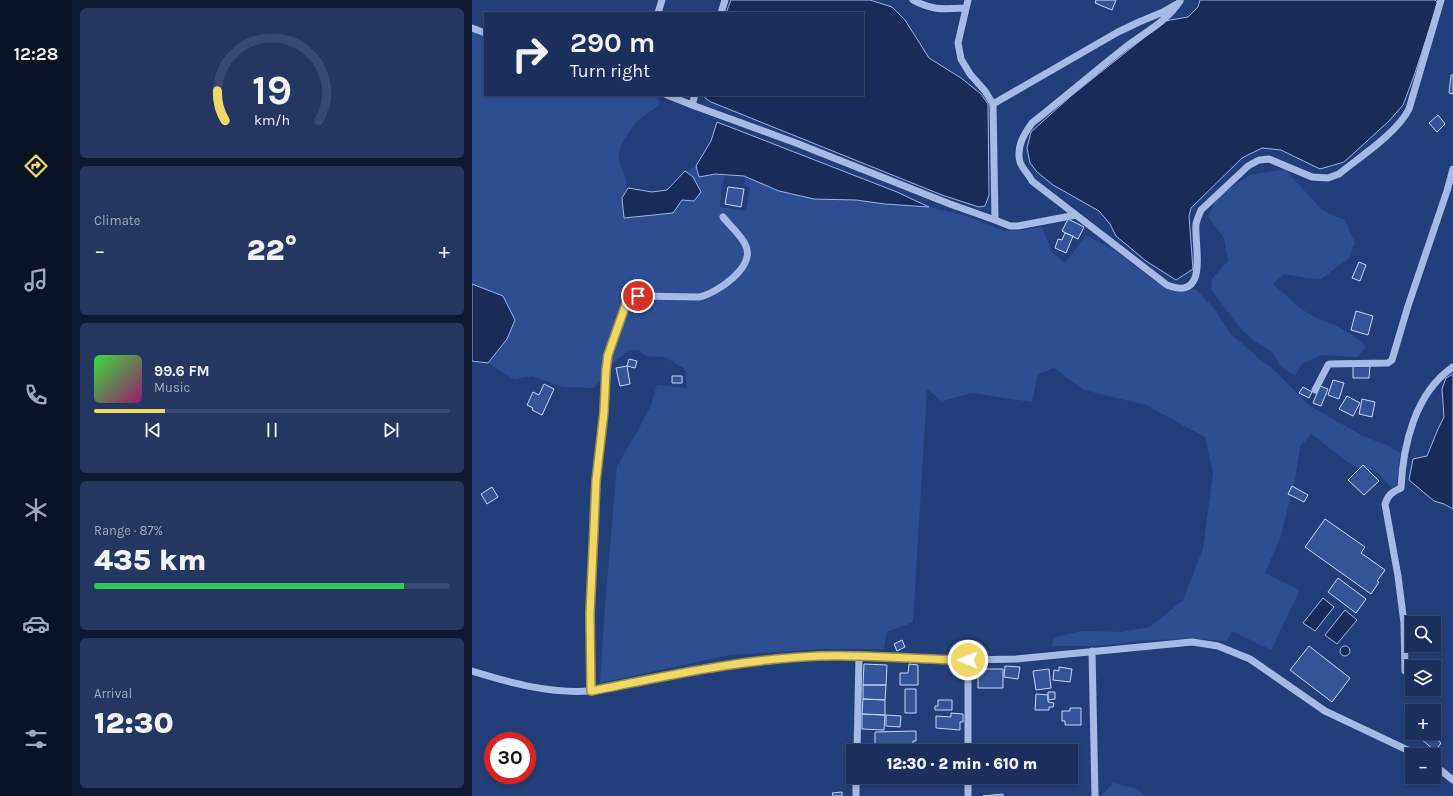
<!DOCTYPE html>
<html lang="en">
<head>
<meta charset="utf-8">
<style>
	:root { --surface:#1a2f5b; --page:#233761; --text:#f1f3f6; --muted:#9fa9bb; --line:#384a71; --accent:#efd768 }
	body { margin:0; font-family:Karla,sans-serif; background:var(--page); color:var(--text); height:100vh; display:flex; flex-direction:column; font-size:15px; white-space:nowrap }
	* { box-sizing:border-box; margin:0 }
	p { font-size:13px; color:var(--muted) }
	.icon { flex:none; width:22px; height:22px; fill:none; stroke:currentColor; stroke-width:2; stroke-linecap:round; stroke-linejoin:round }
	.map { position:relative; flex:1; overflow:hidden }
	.drawer { display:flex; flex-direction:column; gap:8px; padding:8px; background:#0e1a32; width:400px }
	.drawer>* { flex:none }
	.guide { position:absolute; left:12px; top:12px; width:380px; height:84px; border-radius:0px; box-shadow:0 2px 6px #0003,0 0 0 1px var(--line); background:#1a2f5b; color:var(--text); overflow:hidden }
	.tools { position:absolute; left:933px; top:616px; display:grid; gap:8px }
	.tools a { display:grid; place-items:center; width:36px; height:36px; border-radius:0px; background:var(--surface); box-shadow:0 2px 6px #0003,0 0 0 1px var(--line); font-size:20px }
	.speed { position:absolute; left:12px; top:732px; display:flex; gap:8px; font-size:20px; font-weight:700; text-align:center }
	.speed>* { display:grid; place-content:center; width:52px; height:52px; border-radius:50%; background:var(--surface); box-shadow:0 2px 6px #0003,0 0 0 1px var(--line); line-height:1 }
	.speed .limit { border:6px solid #d22; background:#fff; color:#111 }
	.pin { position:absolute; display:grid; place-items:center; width:34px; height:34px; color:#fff; margin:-17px; border:2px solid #fff; border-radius:50%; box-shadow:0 1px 4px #0007 }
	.me { position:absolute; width:44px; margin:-22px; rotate:271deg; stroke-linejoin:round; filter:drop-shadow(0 0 3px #0008) }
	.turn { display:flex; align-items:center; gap:14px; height:84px; padding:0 20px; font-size:18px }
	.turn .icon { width:52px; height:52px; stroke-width:2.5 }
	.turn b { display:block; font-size:28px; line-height:34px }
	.big { font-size:30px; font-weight:800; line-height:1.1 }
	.drawer .tile { flex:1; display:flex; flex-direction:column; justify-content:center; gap:6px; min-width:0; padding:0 14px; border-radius:6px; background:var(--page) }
	.drawer .dial { align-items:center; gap:0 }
	.dial svg { height:104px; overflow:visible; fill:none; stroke:var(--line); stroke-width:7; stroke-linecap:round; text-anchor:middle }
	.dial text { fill:var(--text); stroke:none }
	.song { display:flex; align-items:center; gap:12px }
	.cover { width:48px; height:48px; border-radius:6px; background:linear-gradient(135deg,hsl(120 70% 55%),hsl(320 70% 35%)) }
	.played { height:4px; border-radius:2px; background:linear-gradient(90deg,var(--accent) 20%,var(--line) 20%) }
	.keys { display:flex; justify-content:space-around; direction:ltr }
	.heat { display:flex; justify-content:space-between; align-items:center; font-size:22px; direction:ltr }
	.charge { height:6px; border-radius:3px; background:linear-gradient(90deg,#34c759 87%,var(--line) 0) }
	.trip { position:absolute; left:374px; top:744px; width:232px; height:40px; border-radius:0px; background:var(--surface); box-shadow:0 2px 6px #0003,0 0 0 1px var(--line); font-weight:800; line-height:40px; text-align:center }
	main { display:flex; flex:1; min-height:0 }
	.tab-bar { display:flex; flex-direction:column; width:72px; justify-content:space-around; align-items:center; background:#0a1324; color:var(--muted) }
	.tab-bar .icon { width:28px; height:28px }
	.tab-bar .selected { color:var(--accent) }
	.tab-bar b { font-size:18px; color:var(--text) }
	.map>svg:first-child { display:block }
</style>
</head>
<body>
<main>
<nav class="tab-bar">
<b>12:28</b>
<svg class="icon selected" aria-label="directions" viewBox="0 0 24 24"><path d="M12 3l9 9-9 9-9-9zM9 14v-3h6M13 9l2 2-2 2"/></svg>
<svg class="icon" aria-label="music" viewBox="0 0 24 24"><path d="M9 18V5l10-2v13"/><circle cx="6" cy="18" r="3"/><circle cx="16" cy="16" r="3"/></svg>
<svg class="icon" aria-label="phone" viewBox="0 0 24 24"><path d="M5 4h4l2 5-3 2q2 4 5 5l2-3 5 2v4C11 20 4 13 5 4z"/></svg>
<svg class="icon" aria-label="climate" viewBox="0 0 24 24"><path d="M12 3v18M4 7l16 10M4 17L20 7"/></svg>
<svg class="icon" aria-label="car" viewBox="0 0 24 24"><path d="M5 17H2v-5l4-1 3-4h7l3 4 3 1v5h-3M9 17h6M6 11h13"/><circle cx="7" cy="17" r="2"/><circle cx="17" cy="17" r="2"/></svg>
<svg class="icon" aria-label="filters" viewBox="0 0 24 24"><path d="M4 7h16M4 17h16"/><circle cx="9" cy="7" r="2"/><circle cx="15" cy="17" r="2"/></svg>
</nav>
<section class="drawer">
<div class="tile dial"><svg viewBox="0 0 100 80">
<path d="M14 69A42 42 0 1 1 86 69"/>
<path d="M14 69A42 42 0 0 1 8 46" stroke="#efd768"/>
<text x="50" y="56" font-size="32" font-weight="700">19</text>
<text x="50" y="72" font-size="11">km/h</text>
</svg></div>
<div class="tile"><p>Climate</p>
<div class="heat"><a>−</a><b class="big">22°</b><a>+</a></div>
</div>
<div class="tile">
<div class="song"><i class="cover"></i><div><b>99.6 FM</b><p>Music</p></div></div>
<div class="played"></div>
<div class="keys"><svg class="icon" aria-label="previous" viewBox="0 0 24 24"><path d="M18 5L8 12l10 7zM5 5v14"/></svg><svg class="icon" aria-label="pause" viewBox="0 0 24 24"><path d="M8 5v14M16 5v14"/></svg><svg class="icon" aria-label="next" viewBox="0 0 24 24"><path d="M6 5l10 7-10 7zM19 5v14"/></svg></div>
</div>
<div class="tile"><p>Range · 87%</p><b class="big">435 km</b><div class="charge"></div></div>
<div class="tile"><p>Arrival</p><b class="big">12:30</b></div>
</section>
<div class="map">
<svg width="981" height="796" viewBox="0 0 981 796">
	<rect width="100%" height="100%" fill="#233f79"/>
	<path fill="#2d4f91" d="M 0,32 L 13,37 L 13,95 L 186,95 L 188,105 C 181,110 174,114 168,119 C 159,126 144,149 147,160 C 151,177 160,180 150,198 L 181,215 L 201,213 L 221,177 L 213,171 L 224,166 L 227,177 L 243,174 L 253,175 L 250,186 L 248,207 L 274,211 L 278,188 L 273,184 L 272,176 L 307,191 L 342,199 L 384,200 L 413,204 L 457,207 L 494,216 L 532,231 L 546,231 L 570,227 L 580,252 L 593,263 L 614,235 L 645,252 L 681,280 L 698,288 L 711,291 L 723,289 L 743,309 L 757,332 L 785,357 L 802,370 L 838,406 L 891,436 L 916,446 L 929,453 L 927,460 L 925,485 L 920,488 L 904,471 L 884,467 L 874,461 L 840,434 L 828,446 L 823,479 L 808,539 L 793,573 L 828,590 L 799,650 L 760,631 L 755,641 L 728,639 L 675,640 L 620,646 L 579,646 L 583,637 L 610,631 L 650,632 L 678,627 L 711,600 L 731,549 L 741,473 L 733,437 L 674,405 L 612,390 L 582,368 L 566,374 L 560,402 L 500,393 L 470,401 L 455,389 L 441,622 L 415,632 L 412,649 L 351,649 L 258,655 L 128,683 L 133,605 L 145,466 L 165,432 L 179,405 L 185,385 L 215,388 L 213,369 L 193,357 L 174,356 L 167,350 L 157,350 L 137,367 L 122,388 L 91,387 L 60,376 L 42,379 L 16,363 L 21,358 L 0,284 Z
		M 813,169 L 850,210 L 873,220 L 883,243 L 877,258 L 849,279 L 835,278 L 811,274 L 801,284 L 828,308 L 842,317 L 862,325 L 879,334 L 894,346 L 886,357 L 849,355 L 830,364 L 823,376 L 808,366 L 801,353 L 781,340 L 767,327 L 739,289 L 740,279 L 756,261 L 752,238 L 736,216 L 746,196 L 778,175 Z
		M 641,783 L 666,789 L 672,796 L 629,796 Z"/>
	<path fill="#182c59" stroke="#99b4e5" d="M 259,0 L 398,0 L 420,7 L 433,20 L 457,58 L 489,78 L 509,94 L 516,104 L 517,195 L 513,206 L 507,207 L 470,195 L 239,102 L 233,98 L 233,95 L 391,95 L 391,13 L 254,13 Z
		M 728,0 L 963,0 L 966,3 L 942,76 L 931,105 L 917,121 L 872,162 L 848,169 L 809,150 L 790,148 L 770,158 L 719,208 L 717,216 L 721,269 L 704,280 L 674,261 L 644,236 L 638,224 L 627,211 L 581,185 L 565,172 L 558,163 L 555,148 L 559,132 L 599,96 L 693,21 L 716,17 L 726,7 Z
		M 245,122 L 425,192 L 457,207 L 413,204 L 384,200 L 342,199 L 307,191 L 272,176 L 243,174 L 227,177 L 224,166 L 239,141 Z
		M 213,171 L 221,177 L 229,192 L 222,201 L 210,200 L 201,213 L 152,218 L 150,198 L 156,188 L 180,192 L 195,190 Z
		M 0,284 L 31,296 L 43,320 L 35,339 L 16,363 L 0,361 Z
		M 981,374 L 981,509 L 972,504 L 962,501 L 937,480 L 941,459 L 955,456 L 966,429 L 972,417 L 970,389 L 974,378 Z
		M 851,598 L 862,607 L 843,631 L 831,623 Z
		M 873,610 L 885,620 L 865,644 L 853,635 Z
		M868 651a5 5 0 1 1 10 0a5 5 0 1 1-10 0Z"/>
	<path fill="#335496" stroke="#c7d6f3" d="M 624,0 L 644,0 L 640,10 L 623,3 Z
		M 979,75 L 981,75 L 981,94 L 977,93 Z
		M 966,115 L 973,124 L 965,132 L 957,123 Z
		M 256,187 L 272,189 L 269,207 L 253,204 Z
		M 596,219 L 612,227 L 606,239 L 590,231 Z
		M 593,233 L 601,236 L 594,253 L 583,248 L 586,239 L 590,240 Z
		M 887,262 L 894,265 L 888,281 L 880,278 Z
		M 884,311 L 901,316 L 896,335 L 879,330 Z
		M 157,359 L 165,361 L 163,368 L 155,366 Z
		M 155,366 L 158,384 L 148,386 L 144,368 Z
		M 881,366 L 898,366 L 897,378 L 881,378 Z
		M 200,376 L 210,376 L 210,383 L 200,383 Z
		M 861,380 L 872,383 L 867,399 L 856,395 Z
		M 72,384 L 82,389 L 70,415 L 60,410 L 61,408 L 55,405 L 61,392 L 67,395 Z
		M 848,386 L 856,389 L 849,406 L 841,403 Z
		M 831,387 L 840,392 L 837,398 L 827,393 Z
		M 875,396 L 888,403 L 881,416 L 867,409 Z
		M 890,399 L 903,402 L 900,417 L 887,414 Z
		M 891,465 L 907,481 L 892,495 L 876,480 Z
		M 820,486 L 836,495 L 832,502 L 816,494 Z
		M 20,487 L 26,497 L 15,504 L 9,494 Z
		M 853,519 L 893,547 L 889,553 L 913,570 L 905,581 L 907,582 L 899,594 L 833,547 Z
		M 866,578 L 894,599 L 884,613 L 856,592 Z
		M 430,640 L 433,647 L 425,651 L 422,644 Z
		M 837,646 L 878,678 L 860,702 L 818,670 Z
		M 392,664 L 415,665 L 414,685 L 391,685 Z
		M 437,664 L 446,665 L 446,685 L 428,685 L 428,673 L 436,673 Z
		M 533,666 L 548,667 L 546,679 L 532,677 Z
		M 587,667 L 600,669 L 598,682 L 581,680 L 582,670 L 587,671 Z
		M 506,669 L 531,669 L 531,688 L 506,688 Z
		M 577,669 L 579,688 L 564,690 L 561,671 Z
		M 391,685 L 414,685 L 413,700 L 391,699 Z
		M 433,689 L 444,689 L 444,713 L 433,713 Z
		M 576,692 L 583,692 L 583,699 L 576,700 Z
		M 564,694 L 576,695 L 576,702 L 582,703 L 581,707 L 577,707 L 577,710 L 563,710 Z
		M 391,699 L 413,700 L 413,715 L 390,714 Z
		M 466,700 L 480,700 L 480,710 L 463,710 L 463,706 L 466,706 Z
		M 598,708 L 609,708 L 609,725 L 593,725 L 593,721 L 590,721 L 590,711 L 598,711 Z
		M 479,713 L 491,714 L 491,722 L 488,722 L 488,730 L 464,728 L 464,716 L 479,717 Z
		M 390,714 L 413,715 L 412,730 L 390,729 Z
		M 414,715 L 429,716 L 428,727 L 414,726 Z
		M 938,721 L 940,722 L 940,733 L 947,733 L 945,737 L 933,732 Z
		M 444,731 L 444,741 L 441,741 L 441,751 L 421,751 L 420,744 L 403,744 L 403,732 Z
		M 952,733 L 957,733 L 969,743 L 963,751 L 948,738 Z
		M 430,777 L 441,777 L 441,779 L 430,779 Z
		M 460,777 L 481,777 L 481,781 L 461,783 Z
		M 370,792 L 370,796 L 361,796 L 360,793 Z
		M 531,794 L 531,796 L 511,796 Z"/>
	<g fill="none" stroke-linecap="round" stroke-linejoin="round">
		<path stroke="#a5bae4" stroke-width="7" d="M 441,0 C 461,11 472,9 494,8
			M 708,1 C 694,22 675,31 655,46 C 623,71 592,98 560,123 C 552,134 544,147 548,162 C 550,168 557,175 560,181 L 695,285 C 738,302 722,246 724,224 C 725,219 727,215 729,210 L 776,166 L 787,160 L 797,159 L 840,177 L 856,178 L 867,174 C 889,156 925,133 937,109 L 969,0
			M 186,13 L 190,0
			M 249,13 L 253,0
			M 0,28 L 13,33
			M 195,95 L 220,105 L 223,95
			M 521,104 L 646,32 L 667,22 L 691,12 L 703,5
			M 220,105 L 324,143 L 478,204 L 523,220 L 521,104 L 513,91 L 498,74 L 489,59 L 486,43 L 496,0
			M 523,220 L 538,226 L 546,226 L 604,215
			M 843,390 L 856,365 L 858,364 L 916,363 L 920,360 L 936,306 L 975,191 L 981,169
			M 620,651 L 623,796
			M 0,671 C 39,683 78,694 119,691 L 221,670 L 279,661 L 346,656 L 387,655 L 445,659 L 496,660 L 544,659 L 720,642 L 746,646 L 778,659 L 853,711 L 946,755
			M 933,671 L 932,623 L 926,576 L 913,504 C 916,495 920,492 929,488 C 931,445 943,393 981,367
			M 119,691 L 118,613 L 122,528 L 124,481 L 132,412 L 134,370 L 136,355 L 154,304 L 159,299 L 166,296 L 227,297 C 244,294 286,266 273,244 C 268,234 258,226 251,217
			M 385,751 L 387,655
			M 496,751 L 496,660
			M 962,765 L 981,780
			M 384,796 L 384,777
			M 496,796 L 496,777"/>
	</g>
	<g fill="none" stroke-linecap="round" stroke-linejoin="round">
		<defs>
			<path id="route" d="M 166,296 L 159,299 L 154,304 L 136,355 L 134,370 L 132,412 L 124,481 L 122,528 L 118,613 L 119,691 C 195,676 270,659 347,656 C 397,654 446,660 496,660"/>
		</defs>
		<use href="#route" stroke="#9b8c44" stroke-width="10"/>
		<use href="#route" stroke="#efd768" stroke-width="7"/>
	</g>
</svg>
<div class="tools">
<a><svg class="icon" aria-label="search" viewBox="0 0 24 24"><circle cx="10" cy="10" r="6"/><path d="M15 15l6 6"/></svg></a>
<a><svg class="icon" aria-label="layers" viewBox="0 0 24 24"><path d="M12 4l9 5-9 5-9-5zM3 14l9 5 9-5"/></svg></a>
<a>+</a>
<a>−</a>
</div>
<div class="speed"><div class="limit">30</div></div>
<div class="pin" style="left:166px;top:296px;background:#d93025"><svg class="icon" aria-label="arrive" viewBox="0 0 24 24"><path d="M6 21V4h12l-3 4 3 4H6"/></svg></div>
<svg class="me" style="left:496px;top:660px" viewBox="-20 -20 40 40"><circle r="17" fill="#efd768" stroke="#fff" stroke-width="3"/><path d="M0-11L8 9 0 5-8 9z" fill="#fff"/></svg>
<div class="trip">12:30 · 2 min · 610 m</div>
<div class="guide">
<div class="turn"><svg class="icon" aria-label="right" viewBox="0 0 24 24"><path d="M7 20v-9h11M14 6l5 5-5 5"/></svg><div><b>290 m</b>Turn right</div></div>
</div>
</div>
</main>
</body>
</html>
